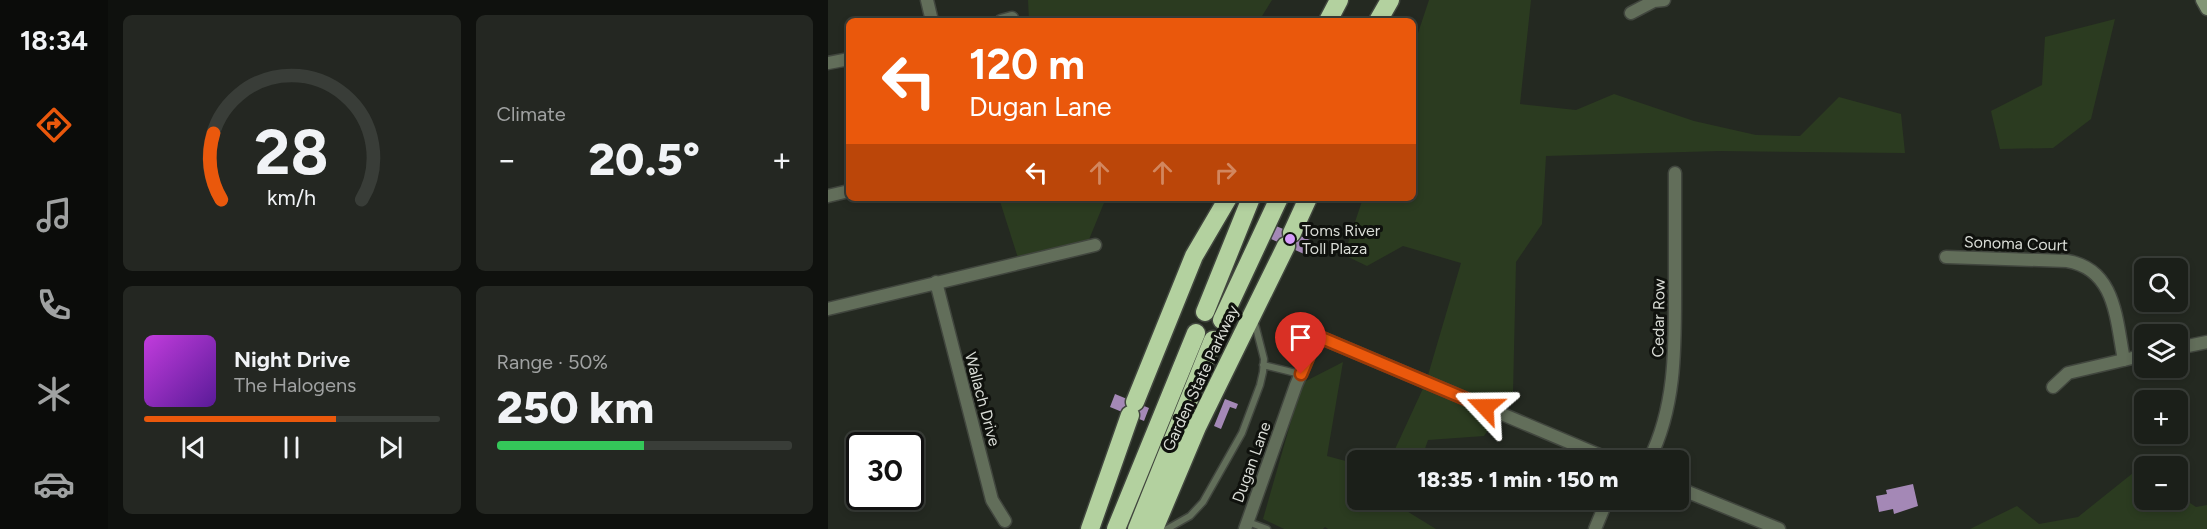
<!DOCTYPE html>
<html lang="en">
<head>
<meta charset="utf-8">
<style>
	:root { --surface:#1b1f19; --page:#242722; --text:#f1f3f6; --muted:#a0a2a2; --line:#393d38; --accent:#ea580c }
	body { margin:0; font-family:Figtree,sans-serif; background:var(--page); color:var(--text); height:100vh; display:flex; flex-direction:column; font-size:22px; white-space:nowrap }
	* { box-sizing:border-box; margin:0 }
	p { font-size:20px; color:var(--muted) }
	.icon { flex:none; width:33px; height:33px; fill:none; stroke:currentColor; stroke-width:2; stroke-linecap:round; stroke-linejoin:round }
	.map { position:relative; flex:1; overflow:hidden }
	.side { display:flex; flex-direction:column; gap:15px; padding:15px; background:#0f110e; width:720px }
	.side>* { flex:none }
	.banner { position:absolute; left:18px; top:18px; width:570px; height:183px; border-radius:9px; box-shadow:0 3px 9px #0003,0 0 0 2px var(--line); background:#ea580c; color:#fff; overflow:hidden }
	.buttons { position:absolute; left:1306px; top:258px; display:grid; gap:12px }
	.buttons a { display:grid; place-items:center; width:54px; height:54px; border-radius:9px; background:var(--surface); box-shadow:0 3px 9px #0003,0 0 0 2px var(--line); font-size:30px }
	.speed { position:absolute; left:18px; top:432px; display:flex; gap:12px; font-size:30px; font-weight:700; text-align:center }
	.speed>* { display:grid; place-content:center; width:78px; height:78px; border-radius:50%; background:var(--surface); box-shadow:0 3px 9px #0003,0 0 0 2px var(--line); line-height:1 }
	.speed .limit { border:3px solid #111; border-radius:9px; background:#fff; color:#111 }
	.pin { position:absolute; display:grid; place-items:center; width:51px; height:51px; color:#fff; margin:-62px -26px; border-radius:50% 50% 50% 0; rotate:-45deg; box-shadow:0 0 6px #0007 }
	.pin .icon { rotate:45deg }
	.me { position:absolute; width:66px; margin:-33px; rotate:293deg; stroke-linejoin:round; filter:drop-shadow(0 0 4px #0008) }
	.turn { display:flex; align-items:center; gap:21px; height:126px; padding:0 24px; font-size:27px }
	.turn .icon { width:78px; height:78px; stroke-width:2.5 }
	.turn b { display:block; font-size:42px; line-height:51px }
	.lanes { display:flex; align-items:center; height:57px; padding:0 24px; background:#0003; justify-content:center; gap:30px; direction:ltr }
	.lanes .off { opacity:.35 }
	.big { font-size:45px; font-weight:800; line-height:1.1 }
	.side .card { flex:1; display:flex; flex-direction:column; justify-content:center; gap:9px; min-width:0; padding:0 21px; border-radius:9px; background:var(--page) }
	.side .dial { align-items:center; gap:0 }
	.dial svg { height:156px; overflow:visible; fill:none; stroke:var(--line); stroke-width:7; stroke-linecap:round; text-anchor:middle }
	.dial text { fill:var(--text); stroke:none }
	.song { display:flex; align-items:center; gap:18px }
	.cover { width:72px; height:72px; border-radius:9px; background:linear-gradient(135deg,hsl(290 70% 55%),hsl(270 70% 35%)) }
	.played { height:6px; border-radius:3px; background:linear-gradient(90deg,var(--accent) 65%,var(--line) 65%) }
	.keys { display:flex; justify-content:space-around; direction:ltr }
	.heat { display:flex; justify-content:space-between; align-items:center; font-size:33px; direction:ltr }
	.charge { height:9px; border-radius:4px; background:linear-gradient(90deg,#34c759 50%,var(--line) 0) }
	.side .tiles { flex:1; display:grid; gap:15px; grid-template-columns:repeat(2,1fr) }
	.trip { position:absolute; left:519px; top:450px; width:342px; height:60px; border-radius:9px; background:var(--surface); box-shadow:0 3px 9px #0003,0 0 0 2px var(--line); font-weight:800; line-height:60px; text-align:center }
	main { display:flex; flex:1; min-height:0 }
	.tabs { display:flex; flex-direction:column; width:108px; justify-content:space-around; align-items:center; background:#0b0c0a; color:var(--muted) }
	.tabs .icon { width:42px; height:42px }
	.tabs .selected { color:var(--accent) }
	.tabs b { font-size:27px; color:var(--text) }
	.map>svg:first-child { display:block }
</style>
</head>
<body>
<main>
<nav class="tabs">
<b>18:34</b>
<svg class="icon selected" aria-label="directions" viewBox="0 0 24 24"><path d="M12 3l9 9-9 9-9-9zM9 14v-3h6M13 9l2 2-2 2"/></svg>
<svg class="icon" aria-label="music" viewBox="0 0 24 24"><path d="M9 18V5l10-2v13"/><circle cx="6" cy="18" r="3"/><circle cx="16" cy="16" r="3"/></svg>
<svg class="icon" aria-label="phone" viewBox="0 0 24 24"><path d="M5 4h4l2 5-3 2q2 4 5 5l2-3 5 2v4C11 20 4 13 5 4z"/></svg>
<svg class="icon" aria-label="climate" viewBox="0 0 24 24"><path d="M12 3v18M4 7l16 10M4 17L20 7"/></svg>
<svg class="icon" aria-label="car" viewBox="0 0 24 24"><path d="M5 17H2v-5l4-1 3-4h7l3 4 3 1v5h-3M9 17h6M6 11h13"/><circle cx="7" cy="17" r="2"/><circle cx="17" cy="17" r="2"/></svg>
</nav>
<section class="side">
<div class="tiles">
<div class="card dial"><svg viewBox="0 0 100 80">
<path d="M14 69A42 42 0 1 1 86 69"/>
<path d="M14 69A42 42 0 0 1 10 35" stroke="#ea580c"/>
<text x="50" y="56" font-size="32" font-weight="700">28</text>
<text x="50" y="72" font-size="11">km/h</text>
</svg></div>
<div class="card"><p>Climate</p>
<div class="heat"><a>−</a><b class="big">20.5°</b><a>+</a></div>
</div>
<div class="card">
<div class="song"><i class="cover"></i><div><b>Night Drive</b><p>The Halogens</p></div></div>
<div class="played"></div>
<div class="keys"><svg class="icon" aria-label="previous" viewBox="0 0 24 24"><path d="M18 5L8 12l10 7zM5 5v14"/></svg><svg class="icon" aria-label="pause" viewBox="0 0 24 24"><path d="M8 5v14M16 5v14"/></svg><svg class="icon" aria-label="next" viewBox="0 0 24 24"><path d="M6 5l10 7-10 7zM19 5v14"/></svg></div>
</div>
<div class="card"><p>Range · 50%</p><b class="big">250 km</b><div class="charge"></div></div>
</div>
</section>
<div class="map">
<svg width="1379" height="529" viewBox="0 0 1379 529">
	<rect width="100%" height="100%" fill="#242921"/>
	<path fill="#2b3b20" d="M 200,0 L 444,0 L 431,21 L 201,21 Z
		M 601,0 L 703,0 L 692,104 L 748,110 L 786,94 L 866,121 L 928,135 L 972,136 L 1011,97 L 1073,114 L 1077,153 L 891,151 L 718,156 L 714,224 L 688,262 L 685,393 L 656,436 L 600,440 L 593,460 L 562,460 L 598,382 L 633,263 L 575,246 L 539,266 L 516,255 L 535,198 L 585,198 L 585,48 Z
		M 1287,19 L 1263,119 L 1225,148 L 1172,149 L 1163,111 L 1214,85 L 1217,37 Z
		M 171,198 L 278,198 L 260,242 L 190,258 Z
		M 515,362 L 499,456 L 529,464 L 530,500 L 580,500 L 577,510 L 608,529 L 500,529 L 497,527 L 495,529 L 456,529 L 435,519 L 474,383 Z
		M 1310,469 L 1317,474 L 1317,500 L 1350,500 L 1350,495 L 1368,507 L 1379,505 L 1379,529 L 1142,529 L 1189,506 L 1211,524 L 1250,517 Z"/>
	<path fill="#a488b6" d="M 448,226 L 482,240 L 476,254 L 443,239 Z
		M 287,394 L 321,408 L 316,421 L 282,407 Z
		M 397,399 L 410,404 L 408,409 L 402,407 L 393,429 L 386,426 Z
		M 1085,484 L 1090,506 L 1066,514 L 1065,509 L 1051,512 L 1048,496 L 1059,494 L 1058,490 Z"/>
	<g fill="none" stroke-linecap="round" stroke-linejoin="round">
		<defs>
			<path id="service" d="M 435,365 L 472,374
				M 420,522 L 439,529
				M 339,529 L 362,516 L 375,502 L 414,433 L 432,385 L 435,372 L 436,359 L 426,320"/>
			<path id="minor" d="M 99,0 L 104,21
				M 803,13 L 826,1 L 836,0
				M 173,21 L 184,18
				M 0,63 L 21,59
				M 0,196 L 21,191
				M 1118,257 L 1239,261 C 1288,269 1288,320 1296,360
				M 108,282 L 164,500 L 177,521
				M 0,309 L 267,245
				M 1350,348 L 1379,342
				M 1225,387 L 1240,373 L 1317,355
				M 821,460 C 848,407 847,347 847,289 C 847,250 847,211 847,173
				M 850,488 L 951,529
				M 417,529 L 468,385 L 489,336 L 783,460
				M 767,529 L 779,500"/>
			<path id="secondary" d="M 1374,0 L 1379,9"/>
			<path id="motorway" d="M 500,21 L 511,0
				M 550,21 L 562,0
				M 464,233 L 480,198
				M 377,312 L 423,198
				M 394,320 L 451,198
				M 307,402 L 366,256 L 400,198
				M 262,529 L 302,415
				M 288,529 L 368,333
				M 309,529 L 385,340
				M 326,529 L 369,427 L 458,246"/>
		</defs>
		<use href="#service" stroke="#41463e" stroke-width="9"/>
		<use href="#minor" stroke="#41463e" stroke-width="15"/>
		<use href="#secondary" stroke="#41463e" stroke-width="15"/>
		<use href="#motorway" stroke="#41463e" stroke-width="21"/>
		<use href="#service" stroke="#626e5a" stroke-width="6"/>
		<use href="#minor" stroke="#626e5a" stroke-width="12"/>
		<use href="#secondary" stroke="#839676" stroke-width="12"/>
		<use href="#motorway" stroke="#b3d19f" stroke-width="18"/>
	</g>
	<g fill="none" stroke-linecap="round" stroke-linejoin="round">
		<defs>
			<path id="route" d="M 473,374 L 489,336 L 657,407"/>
		</defs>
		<use href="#route" stroke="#983908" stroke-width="15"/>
		<use href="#route" stroke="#ea580c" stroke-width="10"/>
	</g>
	<circle fill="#d69bfa" stroke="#0f110d" stroke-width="2" cx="462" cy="239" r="6"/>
	<g text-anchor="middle" stroke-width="6" stroke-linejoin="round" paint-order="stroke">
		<g font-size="16" fill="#daddd7" stroke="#0f110d" text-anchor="start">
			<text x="474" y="236">Toms River<tspan x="474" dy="18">Toll Plaza</tspan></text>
		</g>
		<g font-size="16" fill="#daddd7" stroke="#0f110d">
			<text transform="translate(1188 243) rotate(2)" y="6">Sonoma Court</text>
			<text transform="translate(830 318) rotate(-89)" y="6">Cedar Row</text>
			<text transform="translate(372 378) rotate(-65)" y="6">Garden State Parkway</text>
			<text transform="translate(155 399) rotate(75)" y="6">Wallach Drive</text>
			<text transform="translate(423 462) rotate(-70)" y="6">Dugan Lane</text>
		</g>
	</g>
</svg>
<div class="buttons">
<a><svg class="icon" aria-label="search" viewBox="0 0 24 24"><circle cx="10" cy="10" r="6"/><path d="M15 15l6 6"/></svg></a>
<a><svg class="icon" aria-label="layers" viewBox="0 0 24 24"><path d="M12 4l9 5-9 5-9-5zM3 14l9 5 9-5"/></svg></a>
<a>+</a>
<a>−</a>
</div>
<div class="speed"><div class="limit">30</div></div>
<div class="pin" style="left:473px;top:374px;background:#d93025"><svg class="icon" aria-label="arrive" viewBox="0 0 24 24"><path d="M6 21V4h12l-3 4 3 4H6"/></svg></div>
<svg class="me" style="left:657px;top:407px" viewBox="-20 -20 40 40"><path d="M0-17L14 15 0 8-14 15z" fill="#ea580c" stroke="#fff" stroke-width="4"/></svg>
<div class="trip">18:35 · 1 min · 150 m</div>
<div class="banner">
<div class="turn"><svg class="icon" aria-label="left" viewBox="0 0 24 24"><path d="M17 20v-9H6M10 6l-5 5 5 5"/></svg><div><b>120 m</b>Dugan Lane</div></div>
<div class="lanes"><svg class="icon" aria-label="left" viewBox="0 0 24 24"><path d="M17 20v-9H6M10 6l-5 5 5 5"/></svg><svg class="icon off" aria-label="ahead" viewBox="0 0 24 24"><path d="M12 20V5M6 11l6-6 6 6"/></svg><svg class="icon off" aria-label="ahead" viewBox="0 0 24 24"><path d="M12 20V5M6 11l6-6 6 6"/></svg><svg class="icon off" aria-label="right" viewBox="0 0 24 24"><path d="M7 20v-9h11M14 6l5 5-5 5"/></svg></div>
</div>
</div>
</main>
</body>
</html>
